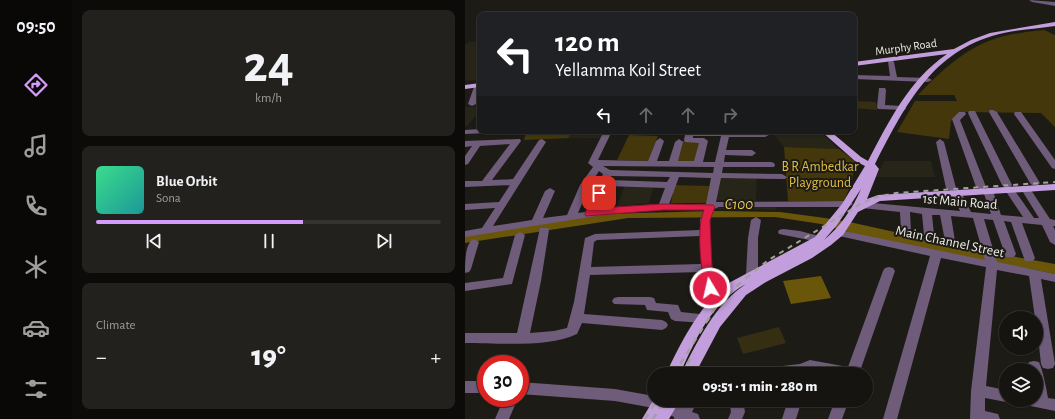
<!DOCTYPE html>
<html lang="en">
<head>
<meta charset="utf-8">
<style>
	:root { --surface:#161410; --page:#23211e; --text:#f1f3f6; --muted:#9e9e9f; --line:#353330; --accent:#d59bfa }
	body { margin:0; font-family:"Alegreya Sans",sans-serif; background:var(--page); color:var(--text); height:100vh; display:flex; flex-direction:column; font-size:15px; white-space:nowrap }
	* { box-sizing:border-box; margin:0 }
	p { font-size:13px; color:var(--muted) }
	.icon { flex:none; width:22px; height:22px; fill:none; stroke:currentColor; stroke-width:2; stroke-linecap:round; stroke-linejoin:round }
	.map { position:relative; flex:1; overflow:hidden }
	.panel { display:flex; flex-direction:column; gap:10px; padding:10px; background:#0c0b09; width:393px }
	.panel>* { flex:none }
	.top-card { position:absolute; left:12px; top:12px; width:380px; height:122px; border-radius:8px; box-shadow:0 1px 3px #0004,0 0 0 1px var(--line); background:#202124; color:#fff; overflow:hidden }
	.controls { position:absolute; left:534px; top:311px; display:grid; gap:8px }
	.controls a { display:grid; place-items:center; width:44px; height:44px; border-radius:50%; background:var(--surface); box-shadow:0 1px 3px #0004,0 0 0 1px var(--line); font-size:20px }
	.speed { position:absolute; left:12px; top:355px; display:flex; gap:8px; font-size:20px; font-weight:700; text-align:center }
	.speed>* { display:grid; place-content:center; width:52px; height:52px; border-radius:50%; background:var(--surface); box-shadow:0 1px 3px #0004,0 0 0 1px var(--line); line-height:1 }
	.speed .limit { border:6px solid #d22; background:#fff; color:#111 }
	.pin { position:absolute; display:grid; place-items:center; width:34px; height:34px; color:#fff; margin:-17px; border-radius:8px; box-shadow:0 2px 6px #0006 }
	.me { position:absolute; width:44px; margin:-22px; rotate:351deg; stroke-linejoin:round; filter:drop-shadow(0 0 3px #0008) }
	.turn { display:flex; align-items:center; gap:14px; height:84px; padding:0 12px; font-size:18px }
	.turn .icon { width:52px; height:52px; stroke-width:2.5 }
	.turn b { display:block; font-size:28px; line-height:34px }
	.lanes { display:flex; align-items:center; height:38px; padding:0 12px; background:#0003; justify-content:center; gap:20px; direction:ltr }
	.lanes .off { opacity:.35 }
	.big { font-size:30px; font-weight:800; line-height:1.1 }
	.panel .card { flex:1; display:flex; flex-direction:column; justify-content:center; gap:6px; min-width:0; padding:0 14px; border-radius:8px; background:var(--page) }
	.panel .dial { align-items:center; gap:0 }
	.dial b { font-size:52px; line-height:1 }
	.song { display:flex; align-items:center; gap:12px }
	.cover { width:48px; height:48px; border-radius:6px; background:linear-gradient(135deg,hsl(150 70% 55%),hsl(180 70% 35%)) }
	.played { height:4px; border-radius:2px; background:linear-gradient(90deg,var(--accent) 60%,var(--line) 60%) }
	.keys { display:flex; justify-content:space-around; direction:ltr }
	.heat { display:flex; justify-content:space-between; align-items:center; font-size:22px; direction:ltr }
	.trip { position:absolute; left:182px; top:367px; width:226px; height:40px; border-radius:20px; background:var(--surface); box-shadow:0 1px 3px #0004,0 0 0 1px var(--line); font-weight:800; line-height:40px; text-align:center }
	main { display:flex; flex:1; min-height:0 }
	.menu { display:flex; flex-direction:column; width:72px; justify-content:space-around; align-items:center; background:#090806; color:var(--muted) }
	.menu .icon { width:28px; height:28px }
	.menu .on { color:var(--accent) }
	.menu b { font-size:18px; color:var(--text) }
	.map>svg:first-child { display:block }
</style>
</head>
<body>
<main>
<nav class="menu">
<b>09:50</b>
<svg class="icon on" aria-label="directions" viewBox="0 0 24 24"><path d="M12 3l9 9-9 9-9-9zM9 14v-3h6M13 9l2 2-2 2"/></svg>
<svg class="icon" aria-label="music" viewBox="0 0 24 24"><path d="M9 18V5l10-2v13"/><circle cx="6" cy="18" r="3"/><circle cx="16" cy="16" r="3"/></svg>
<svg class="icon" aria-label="phone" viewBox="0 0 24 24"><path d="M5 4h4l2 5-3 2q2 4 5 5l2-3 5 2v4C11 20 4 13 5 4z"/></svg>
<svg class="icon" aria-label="climate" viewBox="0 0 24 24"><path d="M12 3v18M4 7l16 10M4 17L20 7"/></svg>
<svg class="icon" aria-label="car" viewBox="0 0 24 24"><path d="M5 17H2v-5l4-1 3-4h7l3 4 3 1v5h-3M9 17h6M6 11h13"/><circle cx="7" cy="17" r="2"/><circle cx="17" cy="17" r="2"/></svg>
<svg class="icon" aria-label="filters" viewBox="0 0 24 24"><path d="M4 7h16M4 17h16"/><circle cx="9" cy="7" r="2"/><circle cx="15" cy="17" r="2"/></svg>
</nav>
<section class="panel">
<div class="card dial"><b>24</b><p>km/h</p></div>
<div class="card">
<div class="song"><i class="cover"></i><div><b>Blue Orbit</b><p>Sona</p></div></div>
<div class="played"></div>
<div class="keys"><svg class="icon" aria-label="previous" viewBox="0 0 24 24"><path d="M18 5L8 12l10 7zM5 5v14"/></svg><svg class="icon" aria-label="pause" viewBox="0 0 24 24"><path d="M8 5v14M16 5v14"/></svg><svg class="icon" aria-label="next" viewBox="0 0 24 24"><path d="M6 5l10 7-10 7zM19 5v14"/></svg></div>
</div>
<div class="card"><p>Climate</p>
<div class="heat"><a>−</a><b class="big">19°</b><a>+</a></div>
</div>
</section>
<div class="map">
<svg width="590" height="419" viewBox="0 0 590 419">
	<rect width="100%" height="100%" fill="#1d1b15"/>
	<path fill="#272418" d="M 4,42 L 15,42 L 15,80 L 0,81 L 0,45 Z
		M 0,107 L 15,107 L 15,111 L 2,126 L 0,126 Z
		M 62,131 L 139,131 L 136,138 L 59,139 Z
		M 306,131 L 354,131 L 374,149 L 319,147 Z
		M 419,161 L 466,161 L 470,177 L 411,177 Z
		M 253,177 L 292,177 L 291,201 L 249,200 Z
		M 160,184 L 189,186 L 184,203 L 152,206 Z
		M 311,205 L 311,210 L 249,209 L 253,208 Z"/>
	<path fill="#43370b" d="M 579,30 L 590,35 L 590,127 L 576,113 L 497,112 L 486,121 L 484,139 L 432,132 L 450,101 L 492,101 L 489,95 L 453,95 C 473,74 497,51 524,41 C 542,34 561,32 579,30 Z
		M 62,131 L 108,131 L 103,138 L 59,140 Z
		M 164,135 L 193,136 L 183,161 L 152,160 Z
		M 215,141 L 235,141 L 230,161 L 210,161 Z
		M 319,147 L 374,149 L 390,161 L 387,181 L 380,199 L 378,201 L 323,201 Z
		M 209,185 L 244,186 L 243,203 L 206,203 Z"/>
	<path fill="#6a560a" d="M 248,211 L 315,212 L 360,218 L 389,223 L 502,248 L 590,264 L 590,274 L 465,250 L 386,233 L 356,224 L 310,217 L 163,218 L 0,243 L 0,236 L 138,214 Z
		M 356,276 L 366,298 L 326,304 L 318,281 Z"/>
	<path fill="#362e12" d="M 389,101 L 411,102 L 412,110 L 389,108 Z
		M 314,327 L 321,343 L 278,354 L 272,338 Z"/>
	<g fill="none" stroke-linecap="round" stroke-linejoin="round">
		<path fill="#6e5c7a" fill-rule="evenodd" d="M 564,0 L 590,2 L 590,6 L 567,2 Z
			M 426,60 L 429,62 L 432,77 L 463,78 L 467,80 L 463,82 L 389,79 L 389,75 L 425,76 L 423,62 Z
			M 9,87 L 15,87 L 11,104 L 7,106 L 3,104 Z
			M 414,88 L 420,88 L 421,90 L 420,105 L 437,106 L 441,108 L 440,110 L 413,109 L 412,107 Z
			M 525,110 L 528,110 L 532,112 L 575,183 L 573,185 L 567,185 L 565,183 L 524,112 Z
			M 504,111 L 510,111 L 547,185 L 545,187 L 542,188 L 537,185 L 503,113 Z
			M 494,112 L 500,112 L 501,114 L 495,120 L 521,187 L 519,189 L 516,190 L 511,187 L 487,119 Z
			M 550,112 L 556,112 L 590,160 L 590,169 L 587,168 L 549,114 Z
			M 15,129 L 15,131 L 26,131 L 22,133 L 0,134 L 0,130 Z
			M 139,131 L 265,131 L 303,133 L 304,135 L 300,137 L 264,137 L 261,150 L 287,150 L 291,153 L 287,156 L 260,155 L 259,162 L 306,162 L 309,163 L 310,165 L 309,167 L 258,167 L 257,173 L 317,174 L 322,177 L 320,179 L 256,178 L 251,202 L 383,201 L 388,204 L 383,207 L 254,207 L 249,209 C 248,213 246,217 245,221 C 244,233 247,281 253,291 L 258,293 L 260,296 L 258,299 L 254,300 L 244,297 L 239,288 L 237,272 L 125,275 L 119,314 L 197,320 L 201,322 L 203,325 L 201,328 L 197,330 L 117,323 L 112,334 C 83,348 32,343 0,343 L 0,333 L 52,333 L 75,228 L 83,228 L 84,230 L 76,281 L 65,333 L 89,331 L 102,328 L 109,302 L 120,238 L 130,234 L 235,230 L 235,220 L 239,210 L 198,210 L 150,213 L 0,237 L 0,231 L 17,228 L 30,208 L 0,210 L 0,204 L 34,202 L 45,185 L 0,187 L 0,181 L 17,181 L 45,144 L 15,146 L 3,164 L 0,165 L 0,156 L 7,146 L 0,147 L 0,141 L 55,139 L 56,141 L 27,180 L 48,179 L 74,140 L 77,139 L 81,142 L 28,226 L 67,220 L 80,191 L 85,188 L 90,191 L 78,218 L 102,215 L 115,185 L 128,167 L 123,163 ZM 147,131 L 151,133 L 220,135 L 219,140 L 220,142 L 234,143 L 229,161 L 213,161 L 218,142 L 214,139 L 210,142 L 204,161 L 192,161 L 199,141 L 195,138 L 191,141 L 183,161 L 133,160 ZM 228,136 L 256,136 L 250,162 L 238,162 L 243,141 L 239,138 L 228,138 ZM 138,166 L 249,167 L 248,173 L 145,170 ZM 134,171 L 138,174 L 120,212 L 113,213 L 125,185 ZM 146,176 L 205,177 L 202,182 L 144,180 ZM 214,177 L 246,178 L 241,204 L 204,204 ZM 142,186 L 200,188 L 194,204 L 150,207 L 131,210 ZM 235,236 L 236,264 L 126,267 L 129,242 L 132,240 Z
			M 475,139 L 479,142 L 491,188 L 489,190 L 486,191 L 481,188 L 471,142 Z
			M 561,186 L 564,187 L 585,219 L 590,220 L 590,226 L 588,226 L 590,230 L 590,245 L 585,242 L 577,225 L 557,223 L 570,258 L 568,261 L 560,261 L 546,222 L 539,221 L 551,254 L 549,257 L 541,257 L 528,220 L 519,219 L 532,262 L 590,274 L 590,282 L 576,279 L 590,364 L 588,368 L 583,369 L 578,368 L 576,364 L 571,318 L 570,318 L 564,276 L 532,270 L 521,386 L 541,390 L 541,400 L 546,400 L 541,402 L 520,398 L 520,411 L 533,414 L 535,419 L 505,419 L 506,391 L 521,267 L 476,258 L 432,419 L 418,419 L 465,256 L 374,236 L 369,233 L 374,230 L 520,260 L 508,218 L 486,216 L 490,241 L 485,244 L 480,241 L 475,215 L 467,215 L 469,235 L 464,238 L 459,235 L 457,214 L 445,212 L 446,232 L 441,235 L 436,232 L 435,212 L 397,208 L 392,205 L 397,202 L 495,211 L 487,194 L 492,191 L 497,194 L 506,212 L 526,214 L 518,191 L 523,188 L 528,191 L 536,215 L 558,217 L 540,190 L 545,187 L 548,188 L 569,218 L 574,218 L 556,189 Z
			M 291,217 L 296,220 L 293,238 L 293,275 L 291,278 L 283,278 L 281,275 L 283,238 L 286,220 Z
			M 318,229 L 335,231 L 358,237 L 359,239 L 354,242 L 314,234 L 313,232 L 314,230 Z
			M 55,232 L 60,235 L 47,284 L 0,291 L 0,283 L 38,278 L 50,235 Z
			M 9,239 L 14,242 L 6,269 L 4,272 L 0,273 C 0,263 0,242 9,239 Z
			M 424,267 L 428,268 L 430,271 L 394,374 L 361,374 L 347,371 L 339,374 L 293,374 L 295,370 L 300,368 L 335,364 L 345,360 L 383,367 L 418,271 L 420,268 Z
			M 153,297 L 185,297 L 189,298 L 191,303 L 213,305 L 216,312 L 244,315 L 246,318 L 244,321 L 240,323 L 210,321 L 206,319 L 203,312 L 182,310 L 180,305 L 149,304 L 147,301 L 149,298 Z
			M 569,361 L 574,362 C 578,371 581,387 583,398 L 590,399 L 590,411 L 556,404 L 554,400 L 571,400 L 571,370 L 563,370 L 562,366 L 564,362 Z
			M 0,381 L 21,381 L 21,393 L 0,393 Z
			M 55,382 L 150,389 L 189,396 L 189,400 L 200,400 L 201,403 L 204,402 L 215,406 L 219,400 L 233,400 L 227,412 L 233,414 L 235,419 L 209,419 L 209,417 L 199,412 L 197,408 L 194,409 L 150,401 L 55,394 Z
			M 39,398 L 53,398 L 44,419 L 30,419 Z
			M 264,400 L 278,400 L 280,412 L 277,419 L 263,419 L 266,412 Z
			M 323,400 L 337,400 L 331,419 L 317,419 Z
			M 370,400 L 384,400 L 377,419 L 363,419 Z"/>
		<path fill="#c39edc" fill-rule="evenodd" d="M 590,22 L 590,26 C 569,29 547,30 527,36 C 464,55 438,110 410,164 L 414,169 L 402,199 L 413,195 L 590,184 L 590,190 L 415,201 L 393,212 L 378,235 L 366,245 L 347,258 L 301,282 L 281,295 L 255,327 L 230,374 L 216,374 C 232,342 250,304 281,284 C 247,302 230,340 215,374 L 201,374 C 216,342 233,309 260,285 L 350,237 L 377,204 L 400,166 L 390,161 L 356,131 L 365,131 L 396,157 L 403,161 C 424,121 444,80 482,54 L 389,66 L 389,62 L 489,49 L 506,40 L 525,33 ZM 396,189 C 388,208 375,227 359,240 L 372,225 Z
			M 15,83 L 15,87 L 0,89 L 0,85 Z
			M 189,399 L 189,400 L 215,400 L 204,419 L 177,419 Z"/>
		<path stroke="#a4a29d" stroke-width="2" stroke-dasharray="5 5" stroke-linecap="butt" d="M 290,271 L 302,261 L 397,203 L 412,197 L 431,193 L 590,182"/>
		<path stroke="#a4a29d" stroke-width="2.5" stroke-dasharray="6 6" stroke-linecap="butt" d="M 209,374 L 250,308 L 274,284 L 291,270
			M 216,374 L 229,353
			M 180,419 L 192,400
			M 188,419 L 200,400"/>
	</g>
	<path fill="#e11d48" stroke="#92132f" d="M 134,190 L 138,193 L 131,210 L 150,207 L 198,204 L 248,205 L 250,207 L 245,220 L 247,268 L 250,288 L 249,291 L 241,291 L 240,288 C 236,266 231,230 239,210 L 198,210 L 121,216 L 120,214 L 129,193 Z"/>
	<g text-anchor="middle" stroke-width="4" stroke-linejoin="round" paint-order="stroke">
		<g font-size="12" fill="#ebeae5" stroke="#1d1b15">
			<text transform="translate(441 47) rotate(-8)" y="4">Murphy Road</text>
		</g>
		<g font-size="14" fill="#e1be42" stroke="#1d1b15">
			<text x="355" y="171">B R Ambedkar<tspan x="355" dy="16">Playground</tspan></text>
		</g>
		<g font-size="14" fill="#ebeae5" stroke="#1d1b15">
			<text transform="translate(495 201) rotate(5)" y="5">1st Main Road</text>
			<text transform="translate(485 241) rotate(12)" y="5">Main Channel Street</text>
		</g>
		<g font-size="15" font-style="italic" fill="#f1ce55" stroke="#1d1b15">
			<text x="274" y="209">C100</text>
		</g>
	</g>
</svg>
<div class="controls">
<a><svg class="icon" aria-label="sound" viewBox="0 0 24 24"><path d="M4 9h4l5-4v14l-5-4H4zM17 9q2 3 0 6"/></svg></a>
<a><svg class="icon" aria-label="layers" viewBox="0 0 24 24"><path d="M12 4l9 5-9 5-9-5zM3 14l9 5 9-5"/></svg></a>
</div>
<div class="speed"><div class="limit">30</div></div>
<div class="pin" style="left:134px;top:193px;background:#d93025"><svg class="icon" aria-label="arrive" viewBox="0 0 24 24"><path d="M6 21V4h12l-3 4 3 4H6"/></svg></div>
<svg class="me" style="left:245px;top:288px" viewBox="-20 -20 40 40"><circle r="17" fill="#e11d48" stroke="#fff" stroke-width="3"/><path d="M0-11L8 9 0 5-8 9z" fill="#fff"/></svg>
<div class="trip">09:51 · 1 min · 280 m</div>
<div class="top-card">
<div class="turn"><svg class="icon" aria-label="left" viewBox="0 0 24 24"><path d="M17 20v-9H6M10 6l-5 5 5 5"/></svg><div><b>120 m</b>Yellamma Koil Street</div></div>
<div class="lanes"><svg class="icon" aria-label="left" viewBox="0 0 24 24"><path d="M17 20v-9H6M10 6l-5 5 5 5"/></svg><svg class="icon off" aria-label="ahead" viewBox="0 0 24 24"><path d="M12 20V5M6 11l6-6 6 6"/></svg><svg class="icon off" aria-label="ahead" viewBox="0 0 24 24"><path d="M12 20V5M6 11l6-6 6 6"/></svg><svg class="icon off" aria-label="right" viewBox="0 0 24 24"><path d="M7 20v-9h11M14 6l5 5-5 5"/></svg></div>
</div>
</div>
</main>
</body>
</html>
